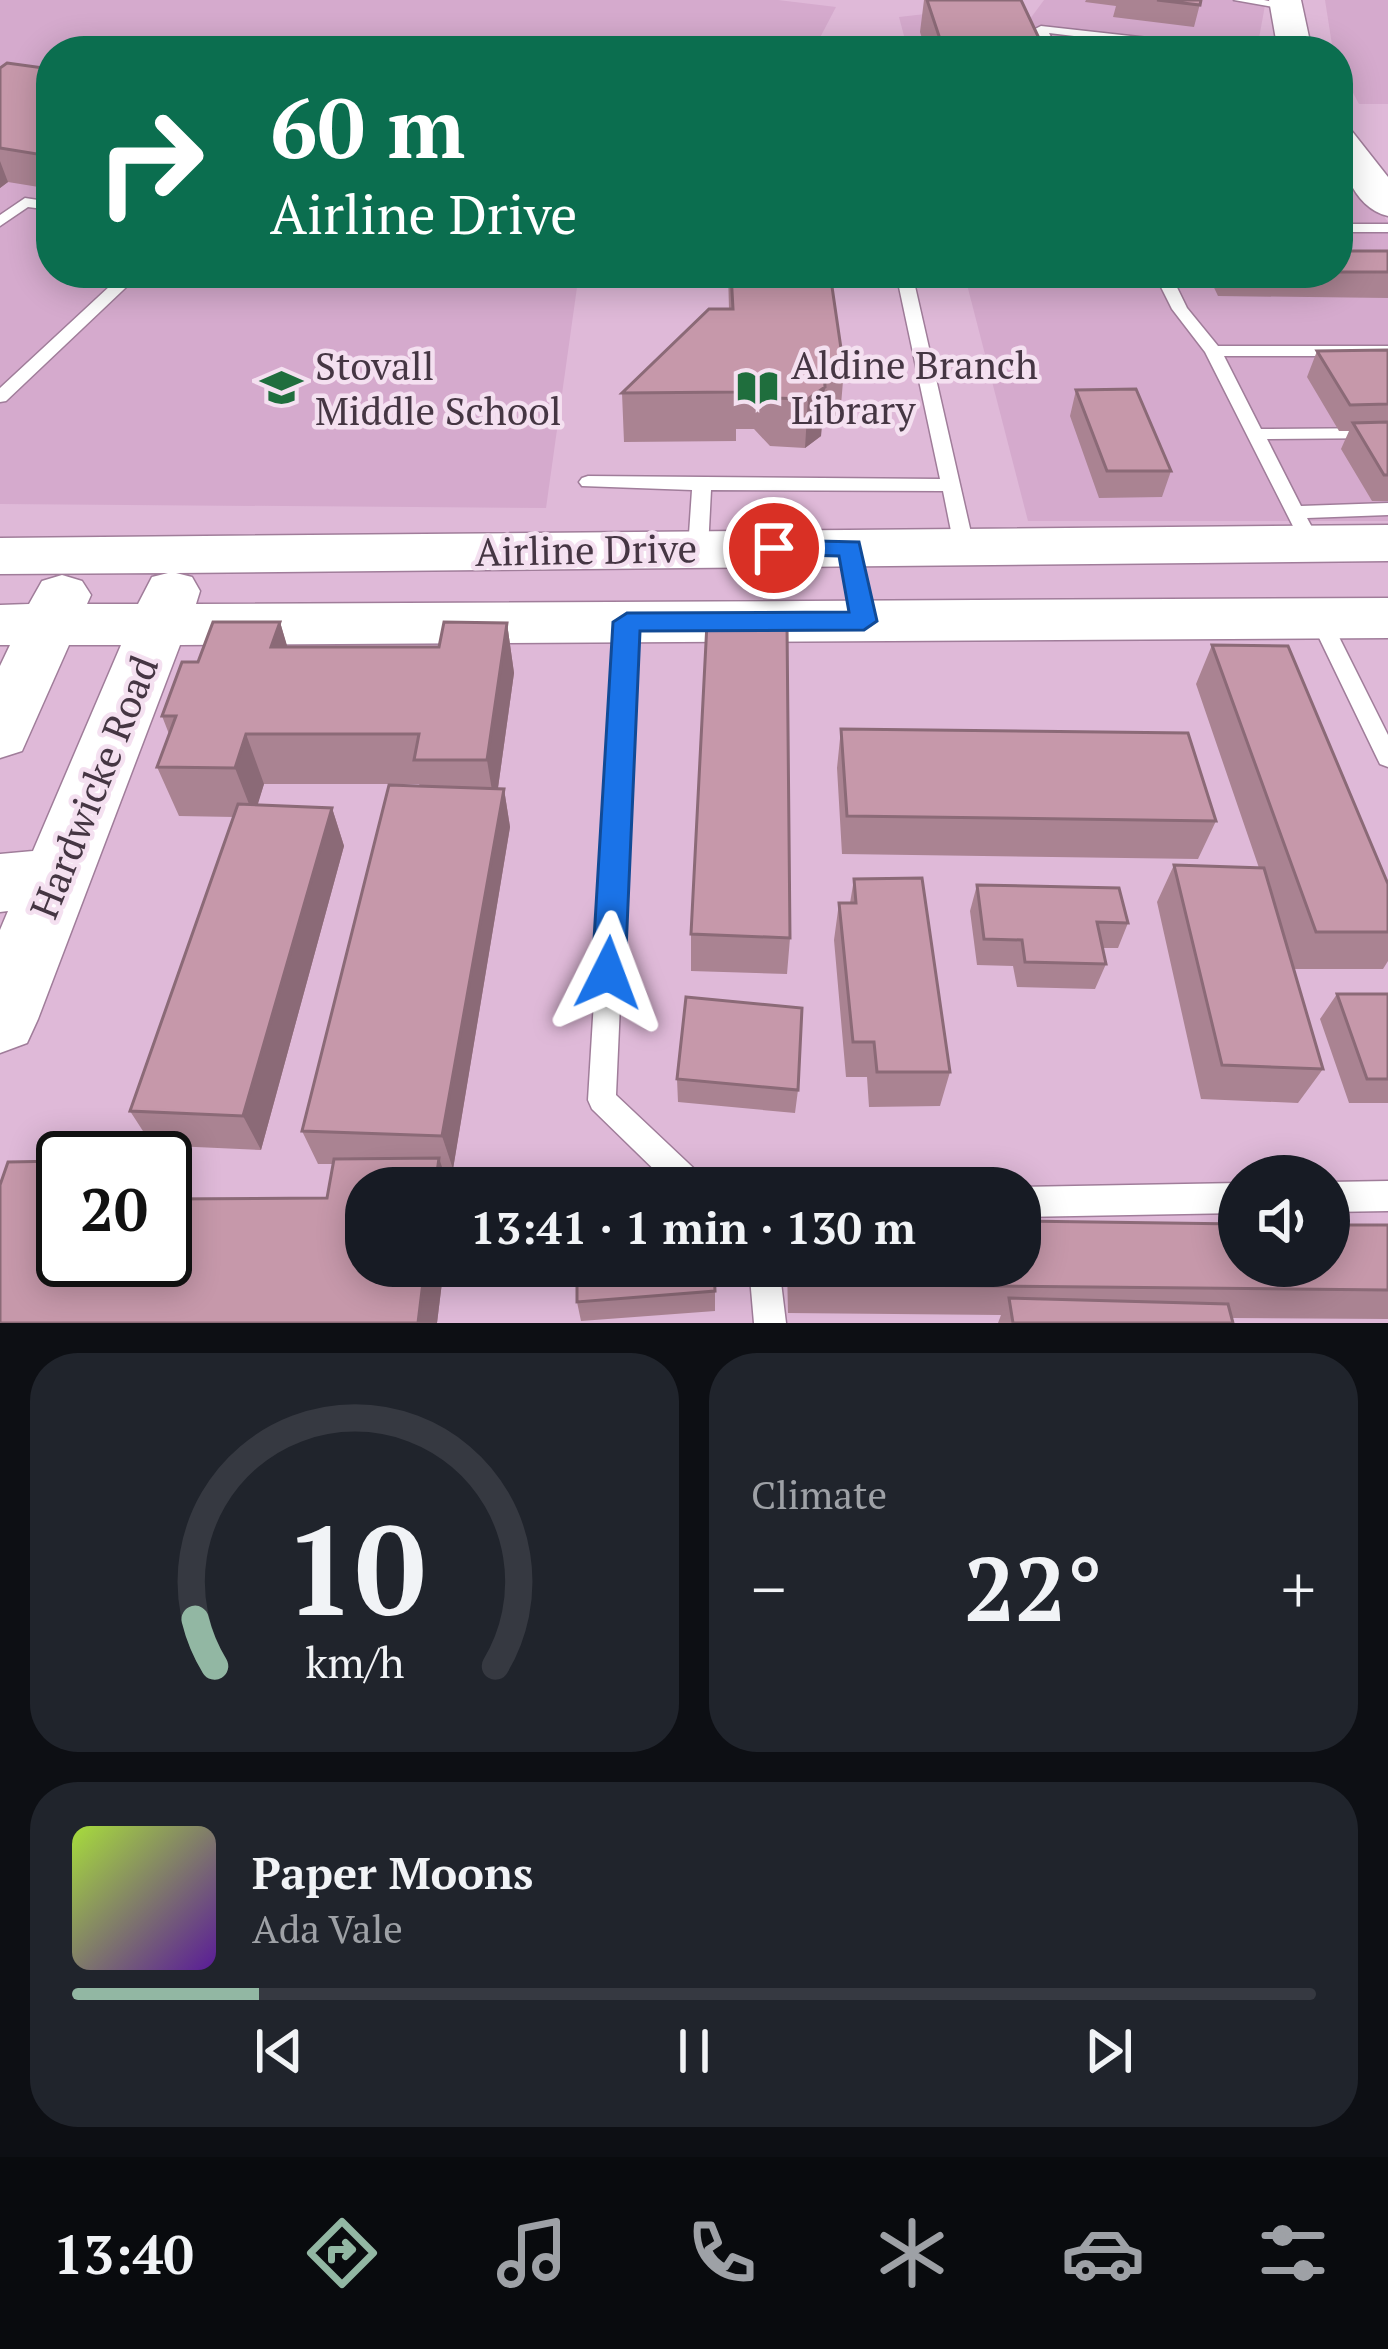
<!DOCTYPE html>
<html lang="en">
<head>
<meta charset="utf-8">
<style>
	:root { --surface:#171b24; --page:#20242c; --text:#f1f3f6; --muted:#9ea1a6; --line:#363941; --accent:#92b7a3 }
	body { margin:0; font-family:"PT Serif",serif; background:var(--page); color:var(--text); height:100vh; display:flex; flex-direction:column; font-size:45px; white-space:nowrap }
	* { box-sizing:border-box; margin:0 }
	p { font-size:39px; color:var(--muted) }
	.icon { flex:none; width:66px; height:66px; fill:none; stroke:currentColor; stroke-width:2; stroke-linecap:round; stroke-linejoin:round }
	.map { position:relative; height:1323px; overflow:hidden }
	.sheet { display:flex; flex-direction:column; gap:30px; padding:30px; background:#0d0f14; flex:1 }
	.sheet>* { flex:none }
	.guide { position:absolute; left:36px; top:36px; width:1317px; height:252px; border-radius:48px; box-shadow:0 6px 30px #0003; background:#0b6e4f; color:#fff; overflow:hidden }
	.fabs { position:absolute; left:1218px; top:1155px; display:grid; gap:24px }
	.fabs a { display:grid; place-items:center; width:132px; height:132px; border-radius:50%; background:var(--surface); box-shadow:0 6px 30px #0003; font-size:60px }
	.speed { position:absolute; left:36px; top:1131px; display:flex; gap:24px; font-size:60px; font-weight:700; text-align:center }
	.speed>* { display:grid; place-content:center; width:156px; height:156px; border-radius:50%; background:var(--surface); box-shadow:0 6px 30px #0003; line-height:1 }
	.speed .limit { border:6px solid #111; border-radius:18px; background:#fff; color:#111 }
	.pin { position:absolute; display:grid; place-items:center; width:102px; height:102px; color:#fff; margin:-51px; border:6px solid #fff; border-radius:50%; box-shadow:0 3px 12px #0007 }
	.me { position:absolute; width:132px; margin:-66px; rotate:3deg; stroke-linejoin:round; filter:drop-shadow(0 0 9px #0008) }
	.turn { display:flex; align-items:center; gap:42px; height:252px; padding:0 36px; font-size:54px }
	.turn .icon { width:156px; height:156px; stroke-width:2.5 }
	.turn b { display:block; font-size:84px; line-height:102px }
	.big { font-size:90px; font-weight:600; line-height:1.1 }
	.sheet .tile { flex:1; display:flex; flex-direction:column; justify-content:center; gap:18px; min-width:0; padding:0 42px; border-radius:48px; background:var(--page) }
	.sheet .dial { align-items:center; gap:0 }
	.dial svg { height:312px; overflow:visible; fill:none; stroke:var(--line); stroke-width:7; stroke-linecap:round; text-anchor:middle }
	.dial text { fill:var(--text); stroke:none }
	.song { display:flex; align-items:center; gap:36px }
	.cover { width:144px; height:144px; border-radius:18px; background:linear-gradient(135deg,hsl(80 70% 55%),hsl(270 70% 35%)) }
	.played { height:12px; border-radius:6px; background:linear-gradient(90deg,var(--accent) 15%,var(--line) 15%) }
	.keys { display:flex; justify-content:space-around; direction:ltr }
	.heat { display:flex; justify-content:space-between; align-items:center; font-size:66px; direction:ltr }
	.sheet .tiles { flex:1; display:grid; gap:30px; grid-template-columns:1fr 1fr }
	.tile:last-child { grid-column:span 2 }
	.trip { position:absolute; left:345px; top:1167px; width:696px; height:120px; border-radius:48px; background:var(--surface); box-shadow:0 6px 30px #0003; font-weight:600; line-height:120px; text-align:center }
	.dock { display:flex; height:192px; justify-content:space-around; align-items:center; background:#090b0e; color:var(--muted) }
	.dock .icon { width:84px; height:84px }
	.dock .current { color:var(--accent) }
	.dock b { font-size:54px; color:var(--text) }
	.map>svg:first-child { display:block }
</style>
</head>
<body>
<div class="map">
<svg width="1388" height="1323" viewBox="0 0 1388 1323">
	<rect width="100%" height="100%" fill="#dfb9d8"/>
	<path fill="#d5aacd" d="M 0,0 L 778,0 L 836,7 L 813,51 L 51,51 L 51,273 L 579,273 L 546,508 L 0,504 Z
		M 1044,0 L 1266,0 L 1259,38 L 1269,51 L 908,51 L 899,17 L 934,13 L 1027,23 Z
		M 1325,0 L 1388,0 L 1388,104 L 1359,104 L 1338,65 L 1338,51 L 1333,51 Z
		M 1338,150 L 1388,222 L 1388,521 L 1028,521 L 964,273 L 1338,273 Z"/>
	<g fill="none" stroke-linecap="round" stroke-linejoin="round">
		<defs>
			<path id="lane" d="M 1234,0 L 1264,0 L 1291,6 L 1285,9 Z
				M 1041,26 L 1229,47 L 1235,51 L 1199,51 L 1049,33 L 1058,51 L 1046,51 L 1035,29 Z
				M 1338,179 L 1373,180 L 1380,184 L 1373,188 L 1338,187 Z
				M 25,198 L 51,202 L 51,210 L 28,207 L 0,226 L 0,215 Z
				M 1338,224 L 1388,224 L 1388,232 L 1338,232 Z
				M 124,273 L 141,273 L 6,401 L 0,402 L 0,388 Z
				M 896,273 L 912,273 L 974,546 L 971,550 L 964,552 L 954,546 L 943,491 L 711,490 L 708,549 L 698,555 L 688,549 L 692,490 L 582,486 L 579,482 L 582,478 L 588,476 L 940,479 Z
				M 1154,273 L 1170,273 L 1187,308 L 1218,346 L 1388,346 L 1388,356 L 1224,356 L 1261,429 L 1388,428 L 1388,438 L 1267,439 L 1301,506 L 1388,503 L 1388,515 L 1307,518 L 1320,542 L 1317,546 L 1303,546 L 1205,352 L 1172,309 Z
				M 1320,612 L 1330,619 L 1388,735 L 1388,767 L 1380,764 L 1377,758 L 1310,619 Z
				M 627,615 L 637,622 L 616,1095 L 704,1178 L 709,1188 L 673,1188 L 592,1109 L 588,1100 L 617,622 Z
				M 1388,1181 L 1388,1211 L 1329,1212 L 1329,1182 Z
				M 1239,1183 L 1239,1213 L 1020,1217 L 1020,1187 Z
				M 749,1266 L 779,1266 L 786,1323 L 754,1323 Z"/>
			<path id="secondary" d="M 1269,0 L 1301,0 L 1312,51 L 1278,51 Z
				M 1338,127 L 1351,130 L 1388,177 L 1388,216 C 1351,207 1338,160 1338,127 Z
				M 1388,525 L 1388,561 L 176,573 L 192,577 L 200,591 L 196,604 L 1388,598 L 1388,638 L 180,645 L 38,1019 L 27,1043 L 0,1053 L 0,930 L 8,911 L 0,912 L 0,854 L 33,851 L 121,645 L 69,645 L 22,751 L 0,758 L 0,666 L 10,645 L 0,645 L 0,605 L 29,604 L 42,581 L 62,575 L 82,581 L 91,595 L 87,604 L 138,604 L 152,577 L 168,573 L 0,574 L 0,538 Z"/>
		</defs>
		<use href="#lane" stroke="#a07d9a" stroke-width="3"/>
		<use href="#secondary" stroke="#a07d9a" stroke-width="3"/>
		<use href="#lane" fill="#fff" fill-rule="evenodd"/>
		<use href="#secondary" fill="#fff" fill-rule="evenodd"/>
	</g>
	<path fill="#aa8392" d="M 924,0 L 1021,0 L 1045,51 L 926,51 L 920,32 Z
		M 1086,0 L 1201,0 L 1194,27 L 1113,17 L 1116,6 L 1085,2 Z
		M 0,68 L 51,69 L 51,189 L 8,182 L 0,188 Z
		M 1338,251 L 1388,251 L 1388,298 L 1218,296 L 1208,275 L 1208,273 L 1338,273 Z
		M 728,273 L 830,273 L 844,369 L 840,417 L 822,417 L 821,436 L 805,448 L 770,446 L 754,429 L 736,429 L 736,441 L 624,442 L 622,393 L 729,309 Z
		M 1388,350 L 1388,501 L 1372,501 L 1341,449 L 1349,431 L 1339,431 L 1307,377 L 1317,351 Z
		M 1076,390 L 1171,471 L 1162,497 L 1099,498 L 1070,416 Z
		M 213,622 L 280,622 L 287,647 L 439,647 L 444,622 L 507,623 L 514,673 L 498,788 L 504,789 L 510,827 L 453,1169 L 443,1168 L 449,1188 L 366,1188 L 366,1266 L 444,1266 L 437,1323 L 0,1323 L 0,1185 L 8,1162 L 63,1161 L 63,1260 L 165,1260 L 165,1199 L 327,1198 L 333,1164 L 318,1164 L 302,1131 L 389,785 L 420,786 L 419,784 L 264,784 L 257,805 L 332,808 L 344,846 L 261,1150 L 152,1145 L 130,1111 L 234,817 L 179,816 L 157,767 L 169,734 L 162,716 L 182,662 L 198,662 Z
		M 1212,645 L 1388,884 L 1388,961 L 1383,969 L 1293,969 L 1323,1069 L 1298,1103 L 1201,1099 L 1157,902 L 1174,865 L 1259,868 L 1196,684 Z
		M 841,729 L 1216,821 L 1198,859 L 842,854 L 837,768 Z
		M 854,879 L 950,1072 L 940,1106 L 869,1107 L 867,1077 L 846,1077 L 834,940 L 839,903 L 850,903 Z
		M 977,885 L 1128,923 L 1118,948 L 1102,948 L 1106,964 L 1095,989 L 1017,987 L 1013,966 L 977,965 L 970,911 Z
		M 691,934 L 790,938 L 787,974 L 691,971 Z
		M 1337,994 L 1388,994 L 1388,1103 L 1349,1103 L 1320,1019 Z
		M 677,1079 L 798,1090 L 795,1113 L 678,1102 Z
		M 1388,1225 L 1388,1319 L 1232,1318 L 1233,1323 L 998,1323 L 1001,1315 L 788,1313 L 787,1266 L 1020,1266 Z
		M 715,1291 L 715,1311 L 581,1321 L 577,1302 Z"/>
	<path fill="#8b6a77" d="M 51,149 L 51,177 L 43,155 Z
		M 0,161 L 8,182 L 0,188 Z
		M 825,387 L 821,436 L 805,448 L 808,399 Z
		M 280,622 L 295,672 L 271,647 Z
		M 507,623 L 514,673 L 495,809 L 487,760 Z
		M 246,734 L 264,784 L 254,817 L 235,768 Z
		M 504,789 L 510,827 L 453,1169 L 442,1136 Z
		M 332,808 L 344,846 L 261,1150 L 243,1116 Z
		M 439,1158 L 449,1188 L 435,1188 Z
		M 425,1266 L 444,1266 L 437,1323 L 418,1323 Z"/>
	<path fill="#c698aa" stroke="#8b6a77" stroke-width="3" d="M 927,0 L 1021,0 L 1045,51 L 944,51 Z
		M 1157,0 L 1201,0 L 1200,5 Z
		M 7,63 L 51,69 L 51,149 L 43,155 L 0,148 L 0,68 Z
		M 1338,251 L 1388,251 L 1388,272 L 1338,272 Z
		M 731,273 L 830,273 L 844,369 L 824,369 L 825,387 L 808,399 L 773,398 L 755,380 L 737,380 L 737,392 L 622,393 L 709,309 L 733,309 Z
		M 1388,350 L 1388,404 L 1350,405 L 1317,351 Z
		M 1136,389 L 1171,471 L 1107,471 L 1076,390 Z
		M 1388,422 L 1388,475 L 1384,475 L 1353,423 Z
		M 213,622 L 280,622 L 271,647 L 439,647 L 444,622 L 507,623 L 487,760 L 414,760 L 419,734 L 246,734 L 235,768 L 157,767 L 176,716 L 162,716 L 182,662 L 198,662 Z
		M 707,623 L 787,625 L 790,938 L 691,934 Z
		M 1212,645 L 1288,646 L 1388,884 L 1388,932 L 1316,932 Z
		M 841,729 L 1188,733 L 1216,821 L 847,816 Z
		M 389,785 L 504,789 L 442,1136 L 302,1131 Z
		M 238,804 L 332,808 L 243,1116 L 130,1111 Z
		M 1174,865 L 1264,868 L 1323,1069 L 1222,1065 Z
		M 922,878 L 950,1072 L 877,1072 L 874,1042 L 853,1042 L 839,903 L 856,903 L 854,879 Z
		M 977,885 L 1119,888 L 1128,923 L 1097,922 L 1106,964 L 1025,962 L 1022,940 L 984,939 Z
		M 1337,994 L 1388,994 L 1388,1079 L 1367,1079 Z
		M 686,997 L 802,1008 L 798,1090 L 677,1079 Z
		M 439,1158 L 435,1188 L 366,1188 L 366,1266 L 425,1266 L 418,1323 L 0,1323 L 0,1185 L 8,1162 L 63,1161 L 63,1260 L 165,1260 L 165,1199 L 327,1198 L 334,1159 Z
		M 1020,1221 L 1239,1224 L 1239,1266 L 1329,1266 L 1329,1225 L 1388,1225 L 1388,1290 L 793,1284 L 792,1266 L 1020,1266 Z
		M 577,1266 L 714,1266 L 715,1291 L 577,1302 Z
		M 1009,1298 L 1228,1304 L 1233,1323 L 1013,1323 Z"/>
	<path fill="#1a73e8" stroke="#114b97" stroke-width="3" d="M 774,540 L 859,542 L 877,621 L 864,630 L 640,631 L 625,973 L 620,984 L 608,988 L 597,984 L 592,973 L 613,622 L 627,613 L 849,612 L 839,556 L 765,554 L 765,543 Z"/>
	<defs>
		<symbol id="library-bare" viewBox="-9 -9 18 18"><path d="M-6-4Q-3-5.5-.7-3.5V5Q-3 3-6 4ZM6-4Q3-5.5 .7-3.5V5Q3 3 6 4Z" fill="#1f6e3d" stroke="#f4e0f0" stroke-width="2.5" paint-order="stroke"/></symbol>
		<symbol id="school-bare" viewBox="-9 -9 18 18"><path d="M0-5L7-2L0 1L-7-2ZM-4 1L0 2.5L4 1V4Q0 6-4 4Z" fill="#1f6e3d" stroke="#f4e0f0" stroke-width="2.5" paint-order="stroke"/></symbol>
	</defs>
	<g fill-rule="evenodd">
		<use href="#library-bare" x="728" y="358" width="59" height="59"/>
		<use href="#school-bare" x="252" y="358" width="59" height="59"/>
	</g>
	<g text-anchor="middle" stroke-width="9" stroke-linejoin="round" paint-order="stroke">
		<g font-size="39" fill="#453643" stroke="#f4e0f0" text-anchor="start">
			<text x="791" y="379">Aldine Branch<tspan x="791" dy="45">Library</tspan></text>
			<text x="315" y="380">Stovall<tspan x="315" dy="45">Middle School</tspan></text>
		</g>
		<g font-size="39" fill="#453643" stroke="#f4e0f0">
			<text transform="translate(586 550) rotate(-1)" y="14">Airline Drive</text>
			<text transform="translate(94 787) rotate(-68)" y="14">Hardwicke Road</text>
		</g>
	</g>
</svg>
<div class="fabs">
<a><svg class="icon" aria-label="sound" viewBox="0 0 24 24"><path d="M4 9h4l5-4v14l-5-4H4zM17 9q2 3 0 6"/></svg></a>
</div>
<div class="speed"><div class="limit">20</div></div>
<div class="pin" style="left:774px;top:548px;background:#d93025"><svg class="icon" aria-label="arrive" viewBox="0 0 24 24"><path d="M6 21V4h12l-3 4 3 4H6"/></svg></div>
<svg class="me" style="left:608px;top:973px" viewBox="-20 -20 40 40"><path d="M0-17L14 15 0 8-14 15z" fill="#1a73e8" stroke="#fff" stroke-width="4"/></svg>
<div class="trip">13:41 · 1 min · 130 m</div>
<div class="guide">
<div class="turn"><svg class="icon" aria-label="right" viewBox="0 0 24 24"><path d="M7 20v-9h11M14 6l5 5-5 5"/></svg><div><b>60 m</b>Airline Drive</div></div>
</div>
</div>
<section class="sheet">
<div class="tiles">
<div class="tile dial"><svg viewBox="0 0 100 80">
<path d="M14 69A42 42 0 1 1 86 69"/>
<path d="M14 69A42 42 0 0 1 9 57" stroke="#92b7a3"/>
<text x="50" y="56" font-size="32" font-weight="700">10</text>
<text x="50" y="72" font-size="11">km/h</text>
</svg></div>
<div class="tile"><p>Climate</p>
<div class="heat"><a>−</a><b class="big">22°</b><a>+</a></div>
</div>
<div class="tile">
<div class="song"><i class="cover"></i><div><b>Paper Moons</b><p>Ada Vale</p></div></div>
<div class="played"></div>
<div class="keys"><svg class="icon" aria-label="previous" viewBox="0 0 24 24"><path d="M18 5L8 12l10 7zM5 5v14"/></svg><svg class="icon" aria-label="pause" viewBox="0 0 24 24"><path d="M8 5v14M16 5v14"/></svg><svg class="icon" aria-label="next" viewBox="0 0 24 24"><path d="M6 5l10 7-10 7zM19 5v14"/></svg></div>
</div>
</div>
</section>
<nav class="dock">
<b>13:40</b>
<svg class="icon current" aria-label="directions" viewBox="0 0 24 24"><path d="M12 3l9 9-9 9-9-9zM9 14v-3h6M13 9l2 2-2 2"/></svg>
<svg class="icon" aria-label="music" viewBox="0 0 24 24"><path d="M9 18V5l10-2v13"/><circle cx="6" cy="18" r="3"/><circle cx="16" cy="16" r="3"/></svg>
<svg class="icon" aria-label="phone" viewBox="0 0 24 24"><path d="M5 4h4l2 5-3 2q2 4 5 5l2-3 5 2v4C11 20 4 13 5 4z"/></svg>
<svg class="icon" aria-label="climate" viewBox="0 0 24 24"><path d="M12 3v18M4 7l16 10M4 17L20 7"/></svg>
<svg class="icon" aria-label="car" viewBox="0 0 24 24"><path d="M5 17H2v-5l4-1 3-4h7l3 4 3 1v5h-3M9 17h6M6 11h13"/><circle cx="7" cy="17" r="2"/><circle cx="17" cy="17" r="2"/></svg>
<svg class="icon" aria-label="filters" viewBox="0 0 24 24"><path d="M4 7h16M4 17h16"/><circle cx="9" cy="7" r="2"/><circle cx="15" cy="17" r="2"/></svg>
</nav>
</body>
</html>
